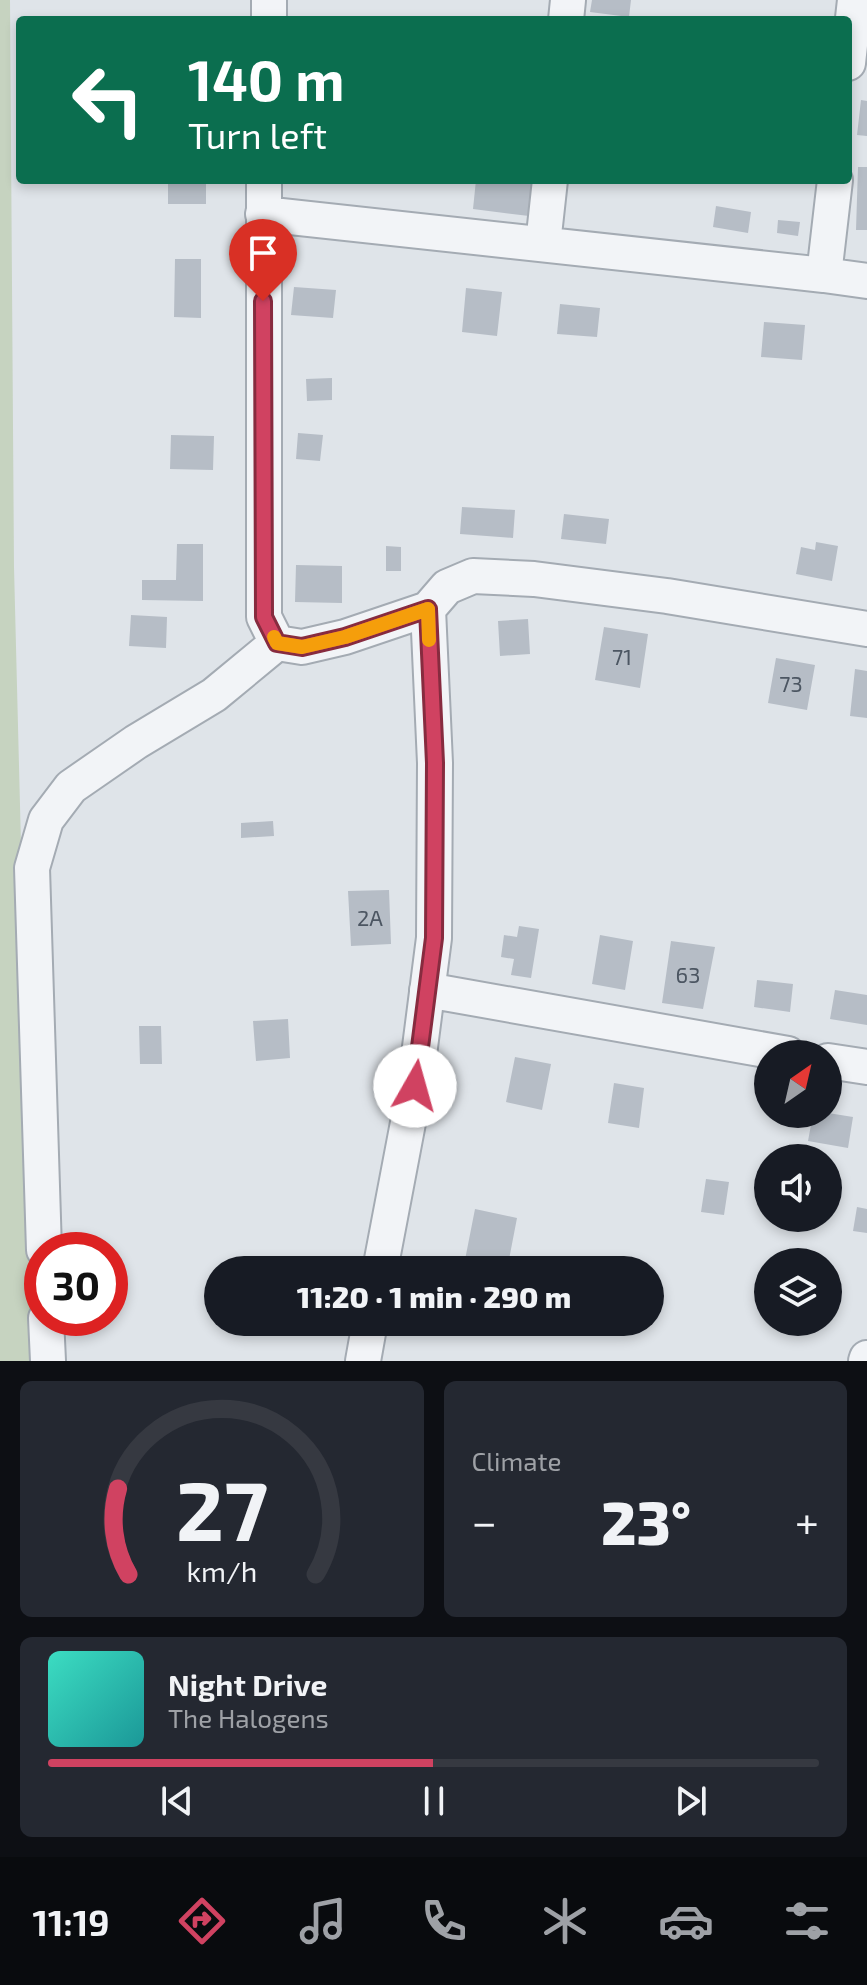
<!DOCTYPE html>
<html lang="en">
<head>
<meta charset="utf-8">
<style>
	:root { --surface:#171b24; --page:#242831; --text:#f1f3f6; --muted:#9ea1a6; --line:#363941; --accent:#d04261 }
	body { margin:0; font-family:"Exo 2",sans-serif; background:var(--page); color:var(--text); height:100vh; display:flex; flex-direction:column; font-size:30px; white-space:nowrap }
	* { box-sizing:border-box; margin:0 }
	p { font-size:26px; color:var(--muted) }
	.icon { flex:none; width:44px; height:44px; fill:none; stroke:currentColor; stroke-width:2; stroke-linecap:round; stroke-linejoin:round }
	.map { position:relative; height:1361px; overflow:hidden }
	.side { display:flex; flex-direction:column; gap:20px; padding:20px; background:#0d0f14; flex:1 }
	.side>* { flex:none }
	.hud { position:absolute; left:16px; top:16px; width:836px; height:168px; border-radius:8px; box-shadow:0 4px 12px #0003; background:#0b6e4f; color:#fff; overflow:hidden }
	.needle { width:52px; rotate:34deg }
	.controls { position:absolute; left:754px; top:1040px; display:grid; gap:16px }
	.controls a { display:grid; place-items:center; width:88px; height:88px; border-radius:50%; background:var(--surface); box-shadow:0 4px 12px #0003; font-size:40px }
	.speed { position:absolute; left:24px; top:1232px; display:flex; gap:16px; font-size:40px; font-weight:700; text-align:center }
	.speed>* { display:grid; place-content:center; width:104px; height:104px; border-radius:50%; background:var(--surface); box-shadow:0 4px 12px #0003; line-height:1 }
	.speed .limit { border:12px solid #d22; background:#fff; color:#111 }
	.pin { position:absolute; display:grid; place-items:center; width:68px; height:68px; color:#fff; margin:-82px -34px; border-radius:50% 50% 50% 0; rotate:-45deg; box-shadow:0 0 8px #0007 }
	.pin .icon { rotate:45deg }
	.me { position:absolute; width:88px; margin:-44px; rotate:7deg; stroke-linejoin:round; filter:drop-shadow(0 0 6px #0008) }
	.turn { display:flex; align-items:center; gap:28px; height:168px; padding:0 40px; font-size:36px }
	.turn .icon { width:104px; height:104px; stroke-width:2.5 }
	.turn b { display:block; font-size:56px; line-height:68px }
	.big { font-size:60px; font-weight:800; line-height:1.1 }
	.side .tile { flex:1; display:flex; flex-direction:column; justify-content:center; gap:12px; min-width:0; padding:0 28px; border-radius:12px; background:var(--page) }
	.side .dial { align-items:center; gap:0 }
	.dial svg { height:208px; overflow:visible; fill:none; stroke:var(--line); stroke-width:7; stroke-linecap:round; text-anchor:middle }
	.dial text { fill:var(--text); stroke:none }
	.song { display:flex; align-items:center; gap:24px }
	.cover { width:96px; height:96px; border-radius:12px; background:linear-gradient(135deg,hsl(170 70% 55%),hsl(180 70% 35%)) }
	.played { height:8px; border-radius:4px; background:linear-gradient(90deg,var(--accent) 50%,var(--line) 50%) }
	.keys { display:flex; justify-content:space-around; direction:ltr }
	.heat { display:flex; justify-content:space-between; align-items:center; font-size:44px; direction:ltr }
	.side .tiles { flex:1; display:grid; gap:20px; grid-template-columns:1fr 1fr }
	.tile:last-child { grid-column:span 2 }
	.trip { position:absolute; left:204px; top:1256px; width:460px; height:80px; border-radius:40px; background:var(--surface); box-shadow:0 4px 12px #0003; font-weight:800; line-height:80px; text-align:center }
	.tab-bar { display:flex; height:128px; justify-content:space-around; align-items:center; background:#090b0e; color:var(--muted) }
	.tab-bar .icon { width:56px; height:56px }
	.tab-bar .current { color:var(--accent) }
	.tab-bar b { font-size:36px; color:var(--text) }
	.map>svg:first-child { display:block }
</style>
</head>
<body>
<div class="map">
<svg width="867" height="1361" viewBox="0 0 867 1361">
	<rect width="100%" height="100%" fill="#dfe4e9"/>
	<path fill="#c6d3c0" d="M 0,0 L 10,0 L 14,567 L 34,1361 L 0,1361 Z"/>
	<path fill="#b6bdc6" d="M 592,0 L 631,0 L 629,17 L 590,12 Z
		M 861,100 L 867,101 L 867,136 L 857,135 Z
		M 858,167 L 867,167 L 867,230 L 856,230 Z
		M 168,180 L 206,180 L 206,204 L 168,204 Z
		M 476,180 L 533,180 L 529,216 L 473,209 Z
		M 716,206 L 751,212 L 748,233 L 713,227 Z
		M 778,220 L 800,222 L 798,236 L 777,233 Z
		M 175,259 L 201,259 L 201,318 L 174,317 Z
		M 294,287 L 336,290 L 333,318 L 291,315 Z
		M 466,288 L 502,292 L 497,336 L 462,332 Z
		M 560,304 L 600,308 L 597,337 L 557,334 Z
		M 764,322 L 805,325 L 802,360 L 761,357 Z
		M 332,378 L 332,400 L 307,401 L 306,379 Z
		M 298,433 L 323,435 L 320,461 L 296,459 Z
		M 171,435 L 214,436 L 213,470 L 170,469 Z
		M 462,507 L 515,510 L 513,538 L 460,534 Z
		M 564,514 L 609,519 L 606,544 L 561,539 Z
		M 816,542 L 838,546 L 832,581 L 796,574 L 801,547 L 815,550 Z
		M 177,544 L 203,544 L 203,601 L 142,600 L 142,580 L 176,580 Z
		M 386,546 L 401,547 L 401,571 L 386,571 Z
		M 296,565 L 342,566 L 342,603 L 295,602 Z
		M 131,615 L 167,617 L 166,648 L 129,646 Z
		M 528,619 L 530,654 L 500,656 L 498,621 Z
		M 604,627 L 648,634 L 640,688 L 595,680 Z
		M 776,658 L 815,665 L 807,710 L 768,703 Z
		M 855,669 L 867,671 L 867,718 L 850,716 Z
		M 273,821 L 274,836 L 241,838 L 241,823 Z
		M 389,890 L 391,944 L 351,946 L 348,891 Z
		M 519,926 L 539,929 L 531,978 L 511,975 L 514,959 L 501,957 L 504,935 L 517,937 Z
		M 600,935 L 633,941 L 625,990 L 592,984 Z
		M 671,941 L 715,947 L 703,1009 L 662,1003 Z
		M 757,980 L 793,984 L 790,1012 L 754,1007 Z
		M 835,990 L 867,995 L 867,1025 L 830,1019 Z
		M 288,1019 L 290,1058 L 256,1061 L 253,1021 Z
		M 139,1026 L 161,1026 L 162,1064 L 140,1064 Z
		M 515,1057 L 551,1064 L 542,1110 L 506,1102 Z
		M 614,1083 L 644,1088 L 639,1128 L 608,1123 Z
		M 828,1113 L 853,1117 L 848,1148 L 808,1141 L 813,1114 Z
		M 706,1179 L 729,1182 L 724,1215 L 701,1212 Z
		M 857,1207 L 867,1209 L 867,1233 L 853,1231 Z
		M 475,1209 L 517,1218 L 507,1270 L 463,1270 Z"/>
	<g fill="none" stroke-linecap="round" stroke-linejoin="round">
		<defs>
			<path id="minor" d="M 269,20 L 269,0
				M 566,20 L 568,0
				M 848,63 L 855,0
				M 264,180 L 264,617 L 277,643 L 302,647 L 345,637 L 428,609 L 447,587 L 473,576 L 534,579 L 667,596 L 867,629
				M 263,214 L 824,275 L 867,281
				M 543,244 L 550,180
				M 824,275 L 835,180
				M 427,990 L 788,1054
				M 828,1061 L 867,1067
				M 44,1250 L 32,868 L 46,820 L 71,787 L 136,742 L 214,695 L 277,643
				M 380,1270 L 415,1086 L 434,938 L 435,763 L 428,609
				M 46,1318 L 48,1361
				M 363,1361 L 370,1322
				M 866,1361 L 867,1358"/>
		</defs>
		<use href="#minor" stroke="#a4abb3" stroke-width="38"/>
		<use href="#minor" stroke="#f2f4f7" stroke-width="34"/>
	</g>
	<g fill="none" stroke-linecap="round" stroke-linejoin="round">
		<defs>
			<path id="route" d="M 263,301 L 264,617 L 277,643 L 302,647 L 345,637 L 428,609 L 435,763 L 434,938 L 415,1086"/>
		</defs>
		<use href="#route" stroke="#872b3f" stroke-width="20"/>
		<use href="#route" stroke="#d04261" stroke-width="14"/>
		<path stroke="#f59e0b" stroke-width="14" d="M 274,637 L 277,643 L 302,647 L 345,637 L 428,609 L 429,640"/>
	</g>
	<g text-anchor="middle" stroke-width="7" stroke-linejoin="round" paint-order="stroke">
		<g font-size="22" fill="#4c5662">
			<text x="622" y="665">71</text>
			<text x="791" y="692">73</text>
			<text x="370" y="926">2А</text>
			<text x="688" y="983">63</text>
		</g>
	</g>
</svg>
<div class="controls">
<a><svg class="needle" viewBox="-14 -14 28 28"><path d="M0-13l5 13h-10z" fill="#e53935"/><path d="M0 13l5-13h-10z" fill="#9ea1a6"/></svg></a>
<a><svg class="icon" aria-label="sound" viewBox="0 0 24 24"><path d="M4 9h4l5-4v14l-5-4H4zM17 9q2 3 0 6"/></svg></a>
<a><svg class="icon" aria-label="layers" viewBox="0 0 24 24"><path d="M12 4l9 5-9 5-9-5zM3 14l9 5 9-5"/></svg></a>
</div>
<div class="speed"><div class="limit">30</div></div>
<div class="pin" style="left:263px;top:301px;background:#d93025"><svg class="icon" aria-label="arrive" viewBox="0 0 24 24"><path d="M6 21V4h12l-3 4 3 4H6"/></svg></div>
<svg class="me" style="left:415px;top:1086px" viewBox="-20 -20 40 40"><circle r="19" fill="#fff"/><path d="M0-13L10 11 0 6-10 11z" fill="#d04261"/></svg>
<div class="trip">11:20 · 1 min · 290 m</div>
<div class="hud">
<div class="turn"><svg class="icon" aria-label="left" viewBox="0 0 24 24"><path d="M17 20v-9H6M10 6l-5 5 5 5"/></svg><div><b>140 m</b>Turn left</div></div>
</div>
</div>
<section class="side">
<div class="tiles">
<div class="tile dial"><svg viewBox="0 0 100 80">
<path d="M14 69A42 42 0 1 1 86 69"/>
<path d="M14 69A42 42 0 0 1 10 36" stroke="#d04261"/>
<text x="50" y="56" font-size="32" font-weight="700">27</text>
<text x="50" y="72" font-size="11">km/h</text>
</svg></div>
<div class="tile"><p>Climate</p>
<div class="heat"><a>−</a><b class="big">23°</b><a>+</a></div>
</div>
<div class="tile">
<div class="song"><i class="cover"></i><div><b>Night Drive</b><p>The Halogens</p></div></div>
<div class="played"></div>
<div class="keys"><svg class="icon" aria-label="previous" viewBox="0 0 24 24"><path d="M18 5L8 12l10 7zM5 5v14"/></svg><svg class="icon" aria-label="pause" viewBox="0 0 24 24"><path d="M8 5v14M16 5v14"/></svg><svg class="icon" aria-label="next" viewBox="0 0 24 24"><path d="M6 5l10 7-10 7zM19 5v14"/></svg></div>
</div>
</div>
</section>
<nav class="tab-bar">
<b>11:19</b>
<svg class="icon current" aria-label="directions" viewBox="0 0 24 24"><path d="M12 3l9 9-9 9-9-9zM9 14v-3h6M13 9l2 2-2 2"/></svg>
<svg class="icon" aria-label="music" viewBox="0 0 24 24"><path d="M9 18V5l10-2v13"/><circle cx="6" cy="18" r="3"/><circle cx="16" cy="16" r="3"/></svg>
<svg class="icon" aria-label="phone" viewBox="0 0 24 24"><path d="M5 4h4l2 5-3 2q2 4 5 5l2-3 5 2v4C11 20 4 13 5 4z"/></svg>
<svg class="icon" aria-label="climate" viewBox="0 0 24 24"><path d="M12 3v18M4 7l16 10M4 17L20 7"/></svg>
<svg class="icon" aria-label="car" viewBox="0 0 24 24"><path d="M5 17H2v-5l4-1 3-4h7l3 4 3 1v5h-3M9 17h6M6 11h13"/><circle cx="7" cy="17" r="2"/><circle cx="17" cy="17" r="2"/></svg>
<svg class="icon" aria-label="filters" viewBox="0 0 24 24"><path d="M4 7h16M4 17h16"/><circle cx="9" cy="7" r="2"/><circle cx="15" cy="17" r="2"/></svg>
</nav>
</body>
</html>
